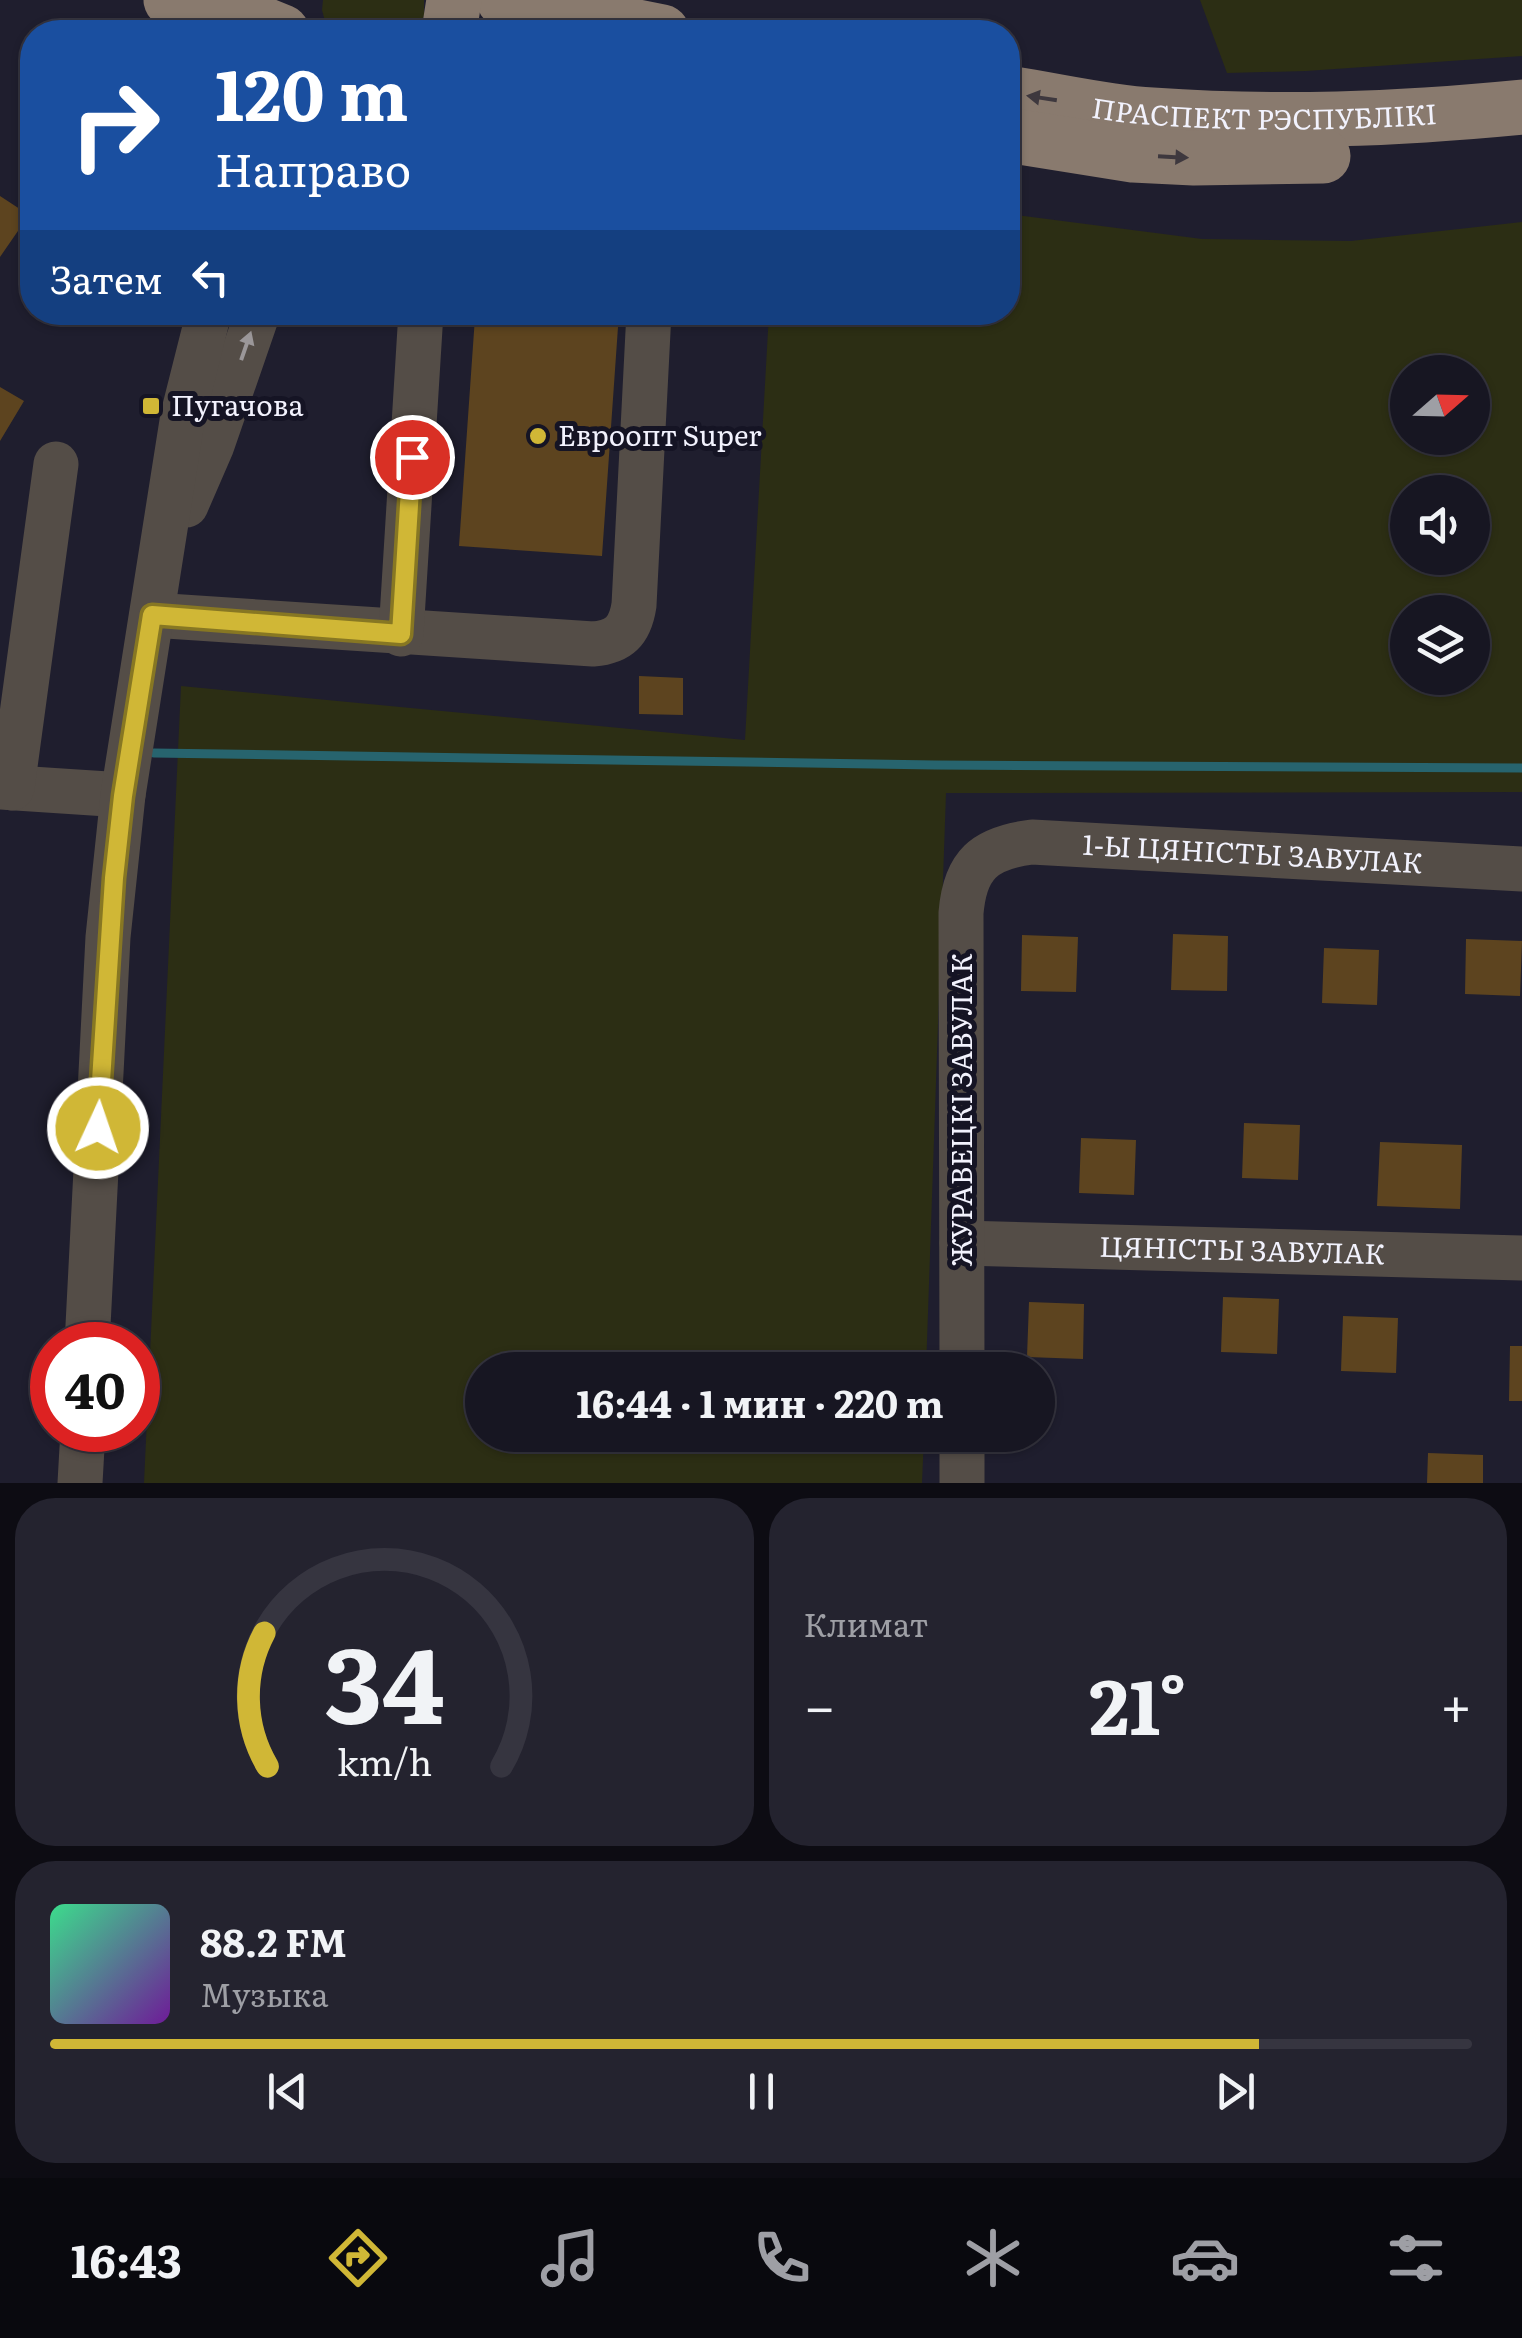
<!DOCTYPE html>
<html lang="ru">
<head>
<meta charset="utf-8">
<style>
	:root { --surface:#171622; --page:#24232f; --text:#f1f3f6; --muted:#9e9fa5; --line:#363540; --accent:#d0b736 }
	body { margin:0; font-family:Literata,serif; background:var(--page); color:var(--text); height:100vh; display:flex; flex-direction:column; font-size:38px; white-space:nowrap }
	* { box-sizing:border-box; margin:0 }
	p { font-size:32px; color:var(--muted) }
	.icon { flex:none; width:55px; height:55px; fill:none; stroke:currentColor; stroke-width:2; stroke-linecap:round; stroke-linejoin:round }
	.map { position:relative; height:1483px; overflow:hidden }
	.panel { display:flex; flex-direction:column; gap:15px; padding:15px; background:#0d0c13; flex:1 }
	.panel>* { flex:none }
	.hud { position:absolute; left:20px; top:20px; width:1000px; height:305px; border-radius:40px; box-shadow:0 2px 8px #0004,0 0 0 2px var(--line); background:#1a4fa0; color:#fff; overflow:hidden }
	.needle { width:65px; rotate:70deg }
	.buttons { position:absolute; left:1390px; top:355px; display:grid; gap:20px }
	.buttons a { display:grid; place-items:center; width:100px; height:100px; border-radius:50%; background:var(--surface); box-shadow:0 2px 8px #0004,0 0 0 2px var(--line); font-size:50px }
	.speed { position:absolute; left:30px; top:1322px; display:flex; gap:20px; font-size:50px; font-weight:700; text-align:center }
	.speed>* { display:grid; place-content:center; width:130px; height:130px; border-radius:50%; background:var(--surface); box-shadow:0 2px 8px #0004,0 0 0 2px var(--line); line-height:1 }
	.speed .limit { border:15px solid #d22; background:#fff; color:#111 }
	.pin { position:absolute; display:grid; place-items:center; width:85px; height:85px; color:#fff; margin:-42px; border:5px solid #fff; border-radius:50%; box-shadow:0 2px 10px #0007 }
	.me { position:absolute; width:110px; margin:-55px; rotate:3deg; stroke-linejoin:round; filter:drop-shadow(0 0 8px #0008) }
	.turn { display:flex; align-items:center; gap:35px; height:210px; padding:0 30px; font-size:45px }
	.turn .icon { width:130px; height:130px; stroke-width:2.5 }
	.turn b { display:block; font-size:70px; line-height:85px }
	.then { display:flex; align-items:center; height:95px; padding:0 30px; background:#0003; gap:20px; font-size:38px }
	.big { font-size:75px; font-weight:700; line-height:1.1 }
	.panel .card { flex:1; display:flex; flex-direction:column; justify-content:center; gap:15px; min-width:0; padding:0 35px; border-radius:40px; background:var(--page) }
	.panel .dial { align-items:center; gap:0 }
	.dial svg { height:260px; overflow:visible; fill:none; stroke:var(--line); stroke-width:7; stroke-linecap:round; text-anchor:middle }
	.dial text { fill:var(--text); stroke:none }
	.song { display:flex; align-items:center; gap:30px }
	.cover { width:120px; height:120px; border-radius:15px; background:linear-gradient(135deg,hsl(150 70% 55%),hsl(280 70% 35%)) }
	.played { height:10px; border-radius:5px; background:linear-gradient(90deg,var(--accent) 85%,var(--line) 85%) }
	.keys { display:flex; justify-content:space-around; direction:ltr }
	.heat { display:flex; justify-content:space-between; align-items:center; font-size:55px; direction:ltr }
	.panel .tiles { flex:1; display:grid; gap:15px; grid-template-columns:1fr 1fr }
	.card:last-child { grid-column:span 2 }
	.trip { position:absolute; left:465px; top:1352px; width:590px; height:100px; border-radius:50px; background:var(--surface); box-shadow:0 2px 8px #0004,0 0 0 2px var(--line); font-weight:700; line-height:100px; text-align:center }
	.dock { display:flex; height:160px; justify-content:space-around; align-items:center; background:#09090e; color:var(--muted) }
	.dock .icon { width:70px; height:70px }
	.dock .current { color:var(--accent) }
	.dock b { font-size:45px; color:var(--text) }
	.map>svg:first-child { display:block }
</style>
</head>
<body>
<div class="map">
<svg width="1522" height="1483" viewBox="0 0 1522 1483">
	<rect width="100%" height="100%" fill="#1f1e2e"/>
	<path fill="#2c2e14" fill-rule="evenodd" d="M 323,0 L 424,0 L 424,15 L 419,32 L 328,32 L 322,10 Z
		M 1200,0 L 1522,0 L 1522,56 L 1306,71 L 1227,73 Z
		M 1008,214 L 1202,239 L 1351,241 L 1522,222 L 1522,792 L 946,793 L 926,1370 L 482,1370 L 482,1435 L 924,1435 L 922,1483 L 144,1483 L 181,686 L 745,740 L 769,313 L 1008,312 ZM 1408,372 L 1472,372 L 1472,438 L 1408,438 ZM 1408,492 L 1472,492 L 1472,558 L 1408,558 ZM 1408,612 L 1472,612 L 1472,678 L 1408,678 Z"/>
	<g fill="none" stroke-linecap="round" stroke-linejoin="round">
		<path stroke="#27646e" stroke-width="9" d="M 154,753 L 935,765 L 1522,768"/>
	</g>
	<path fill="#5d441f" d="M 0,196 L 29,215 L 0,257 Z
		M 475,317 L 618,327 L 602,556 L 459,546 Z
		M 0,387 L 24,401 L 0,441 Z
		M 639,676 L 683,678 L 683,715 L 639,714 Z
		M 1173,934 L 1228,936 L 1227,991 L 1171,990 Z
		M 1022,935 L 1078,937 L 1076,992 L 1021,991 Z
		M 1466,939 L 1522,941 L 1520,996 L 1465,994 Z
		M 1324,948 L 1379,950 L 1377,1005 L 1322,1003 Z
		M 1244,1123 L 1300,1125 L 1298,1180 L 1242,1178 Z
		M 1081,1138 L 1136,1140 L 1134,1195 L 1079,1193 Z
		M 1380,1142 L 1462,1145 L 1460,1209 L 1377,1206 Z
		M 1223,1297 L 1279,1299 L 1277,1354 L 1221,1352 Z
		M 1029,1302 L 1084,1304 L 1083,1359 L 1027,1357 Z
		M 1343,1316 L 1398,1318 L 1396,1373 L 1341,1371 Z
		M 1510,1346 L 1522,1346 L 1522,1401 L 1509,1401 Z
		M 1428,1453 L 1483,1455 L 1483,1483 L 1427,1483 Z"/>
	<g fill="none" stroke-linecap="round" stroke-linejoin="round">
		<g stroke="#544d47" stroke-width="45">
			<path d="M 186,505 L 212,445 L 258,312"/>
			<path d="M 152,615 L 593,644 C 619,642 630,631 634,605 L 649,312"/>
			<path d="M 401,634 L 421,312"/>
			<path d="M 0,787 L 123,795"/>
			<path d="M 12,788 L 56,464"/>
			<path id="s1" d="M 962,1243 L 1522,1258"/>
			<path d="M 87,1345 L 108,937 L 123,795 L 183,415 L 209,312"/>
			<path id="s2" d="M 962,1370 L 961,913 C 965,865 984,848 1032,842 L 1522,869"/>
			<path d="M 80,1483 L 83,1430"/>
			<path d="M 962,1483 L 962,1435"/>
		</g>
		<g stroke="#897a6e" stroke-width="55">
			<path d="M 171,0 L 238,14 L 282,32"/>
			<path d="M 504,0 L 662,32"/>
			<path d="M 449,32 L 454,0"/>
			<path id="s3" d="M 1008,93 C 1055,100 1104,112 1152,115 C 1278,124 1397,119 1522,107"/>
			<path d="M 1008,135 L 1133,155 L 1194,158 L 1323,156"/>
		</g>
	</g>
	<defs><path id="oneway-solid" d="M-6-.8H1V-3.2L6.5 0L1 3.2V.8H-6Z" transform="scale(2.5)"/></defs>
	<g fill="#3e383e">
		<use href="#oneway-solid" transform="translate(1042 98) rotate(-171)"/>
		<use href="#oneway-solid" transform="translate(1173 157) rotate(3)"/>
	</g>
	<use fill="#9b9799" href="#oneway-solid" transform="translate(246 346) rotate(-71)"/>
	<g fill="none" stroke-linecap="round" stroke-linejoin="round">
		<defs>
			<path id="route" d="M 98,1128 L 114,878 L 123,796 L 152,615 L 401,634 L 412,457"/>
		</defs>
		<use href="#route" stroke="#877723" stroke-width="25"/>
		<use href="#route" stroke="#d0b736" stroke-width="18"/>
	</g>
	<g fill="#d0b736" stroke="#151424" stroke-width="4">
		<rect x="141" y="396" width="20" height="20" rx="5"/>
		<circle cx="538" cy="436" r="10"/>
	</g>
	<g text-anchor="middle" stroke-width="10" stroke-linejoin="round" paint-order="stroke">
		<g font-size="28" fill="#f2f2fd" stroke="#151424">
			<text dy="10" stroke="none"><textPath href="#s3" startOffset="258">ПРАСПЕКТ РЭСПУБЛІКІ</textPath></text>
			<text dy="10" stroke="none"><textPath href="#s2" startOffset="790">1-Ы ЦЯНІСТЫ ЗАВУЛАК</textPath></text>
			<text transform="translate(962 1110) rotate(-90)" y="10">ЖУРАВЕЦКІ ЗАВУЛАК</text>
			<text dy="10" stroke="none"><textPath href="#s1" startOffset="280">ЦЯНІСТЫ ЗАВУЛАК</textPath></text>
		</g>
		<g font-size="28" fill="#f2f2fd" stroke="#151424" text-anchor="start">
			<text x="171" y="416">Пугачова</text>
			<text x="558" y="446">Евроопт Super</text>
		</g>
	</g>
</svg>
<div class="buttons">
<a><svg class="needle" viewBox="-14 -14 28 28"><path d="M0-13l5 13h-10z" fill="#e53935"/><path d="M0 13l5-13h-10z" fill="#9e9fa5"/></svg></a>
<a><svg class="icon" aria-label="sound" viewBox="0 0 24 24"><path d="M4 9h4l5-4v14l-5-4H4zM17 9q2 3 0 6"/></svg></a>
<a><svg class="icon" aria-label="layers" viewBox="0 0 24 24"><path d="M12 4l9 5-9 5-9-5zM3 14l9 5 9-5"/></svg></a>
</div>
<div class="speed"><div class="limit">40</div></div>
<div class="pin" style="left:412px;top:457px;background:#d93025"><svg class="icon" aria-label="arrive" viewBox="0 0 24 24"><path d="M6 21V4h12l-3 4 3 4H6"/></svg></div>
<svg class="me" style="left:98px;top:1128px" viewBox="-20 -20 40 40"><circle r="17" fill="#d0b736" stroke="#fff" stroke-width="3"/><path d="M0-11L8 9 0 5-8 9z" fill="#fff"/></svg>
<div class="trip">16:44 · 1 мин · 220 m</div>
<div class="hud">
<div class="turn"><svg class="icon" aria-label="right" viewBox="0 0 24 24"><path d="M7 20v-9h11M14 6l5 5-5 5"/></svg><div><b>120 m</b>Направо</div></div>
<div class="then">Затем<svg class="icon" aria-label="left" viewBox="0 0 24 24"><path d="M17 20v-9H6M10 6l-5 5 5 5"/></svg></div>
</div>
</div>
<section class="panel">
<div class="tiles">
<div class="card dial"><svg viewBox="0 0 100 80">
<path d="M14 69A42 42 0 1 1 86 69"/>
<path d="M14 69A42 42 0 0 1 13 28" stroke="#d0b736"/>
<text x="50" y="56" font-size="32" font-weight="700">34</text>
<text x="50" y="72" font-size="11">km/h</text>
</svg></div>
<div class="card"><p>Климат</p>
<div class="heat"><a>−</a><b class="big">21°</b><a>+</a></div>
</div>
<div class="card">
<div class="song"><i class="cover"></i><div><b>88.2 FM</b><p>Музыка</p></div></div>
<div class="played"></div>
<div class="keys"><svg class="icon" aria-label="previous" viewBox="0 0 24 24"><path d="M18 5L8 12l10 7zM5 5v14"/></svg><svg class="icon" aria-label="pause" viewBox="0 0 24 24"><path d="M8 5v14M16 5v14"/></svg><svg class="icon" aria-label="next" viewBox="0 0 24 24"><path d="M6 5l10 7-10 7zM19 5v14"/></svg></div>
</div>
</div>
</section>
<nav class="dock">
<b>16:43</b>
<svg class="icon current" aria-label="directions" viewBox="0 0 24 24"><path d="M12 3l9 9-9 9-9-9zM9 14v-3h6M13 9l2 2-2 2"/></svg>
<svg class="icon" aria-label="music" viewBox="0 0 24 24"><path d="M9 18V5l10-2v13"/><circle cx="6" cy="18" r="3"/><circle cx="16" cy="16" r="3"/></svg>
<svg class="icon" aria-label="phone" viewBox="0 0 24 24"><path d="M5 4h4l2 5-3 2q2 4 5 5l2-3 5 2v4C11 20 4 13 5 4z"/></svg>
<svg class="icon" aria-label="climate" viewBox="0 0 24 24"><path d="M12 3v18M4 7l16 10M4 17L20 7"/></svg>
<svg class="icon" aria-label="car" viewBox="0 0 24 24"><path d="M5 17H2v-5l4-1 3-4h7l3 4 3 1v5h-3M9 17h6M6 11h13"/><circle cx="7" cy="17" r="2"/><circle cx="17" cy="17" r="2"/></svg>
<svg class="icon" aria-label="filters" viewBox="0 0 24 24"><path d="M4 7h16M4 17h16"/><circle cx="9" cy="7" r="2"/><circle cx="15" cy="17" r="2"/></svg>
</nav>
</body>
</html>
